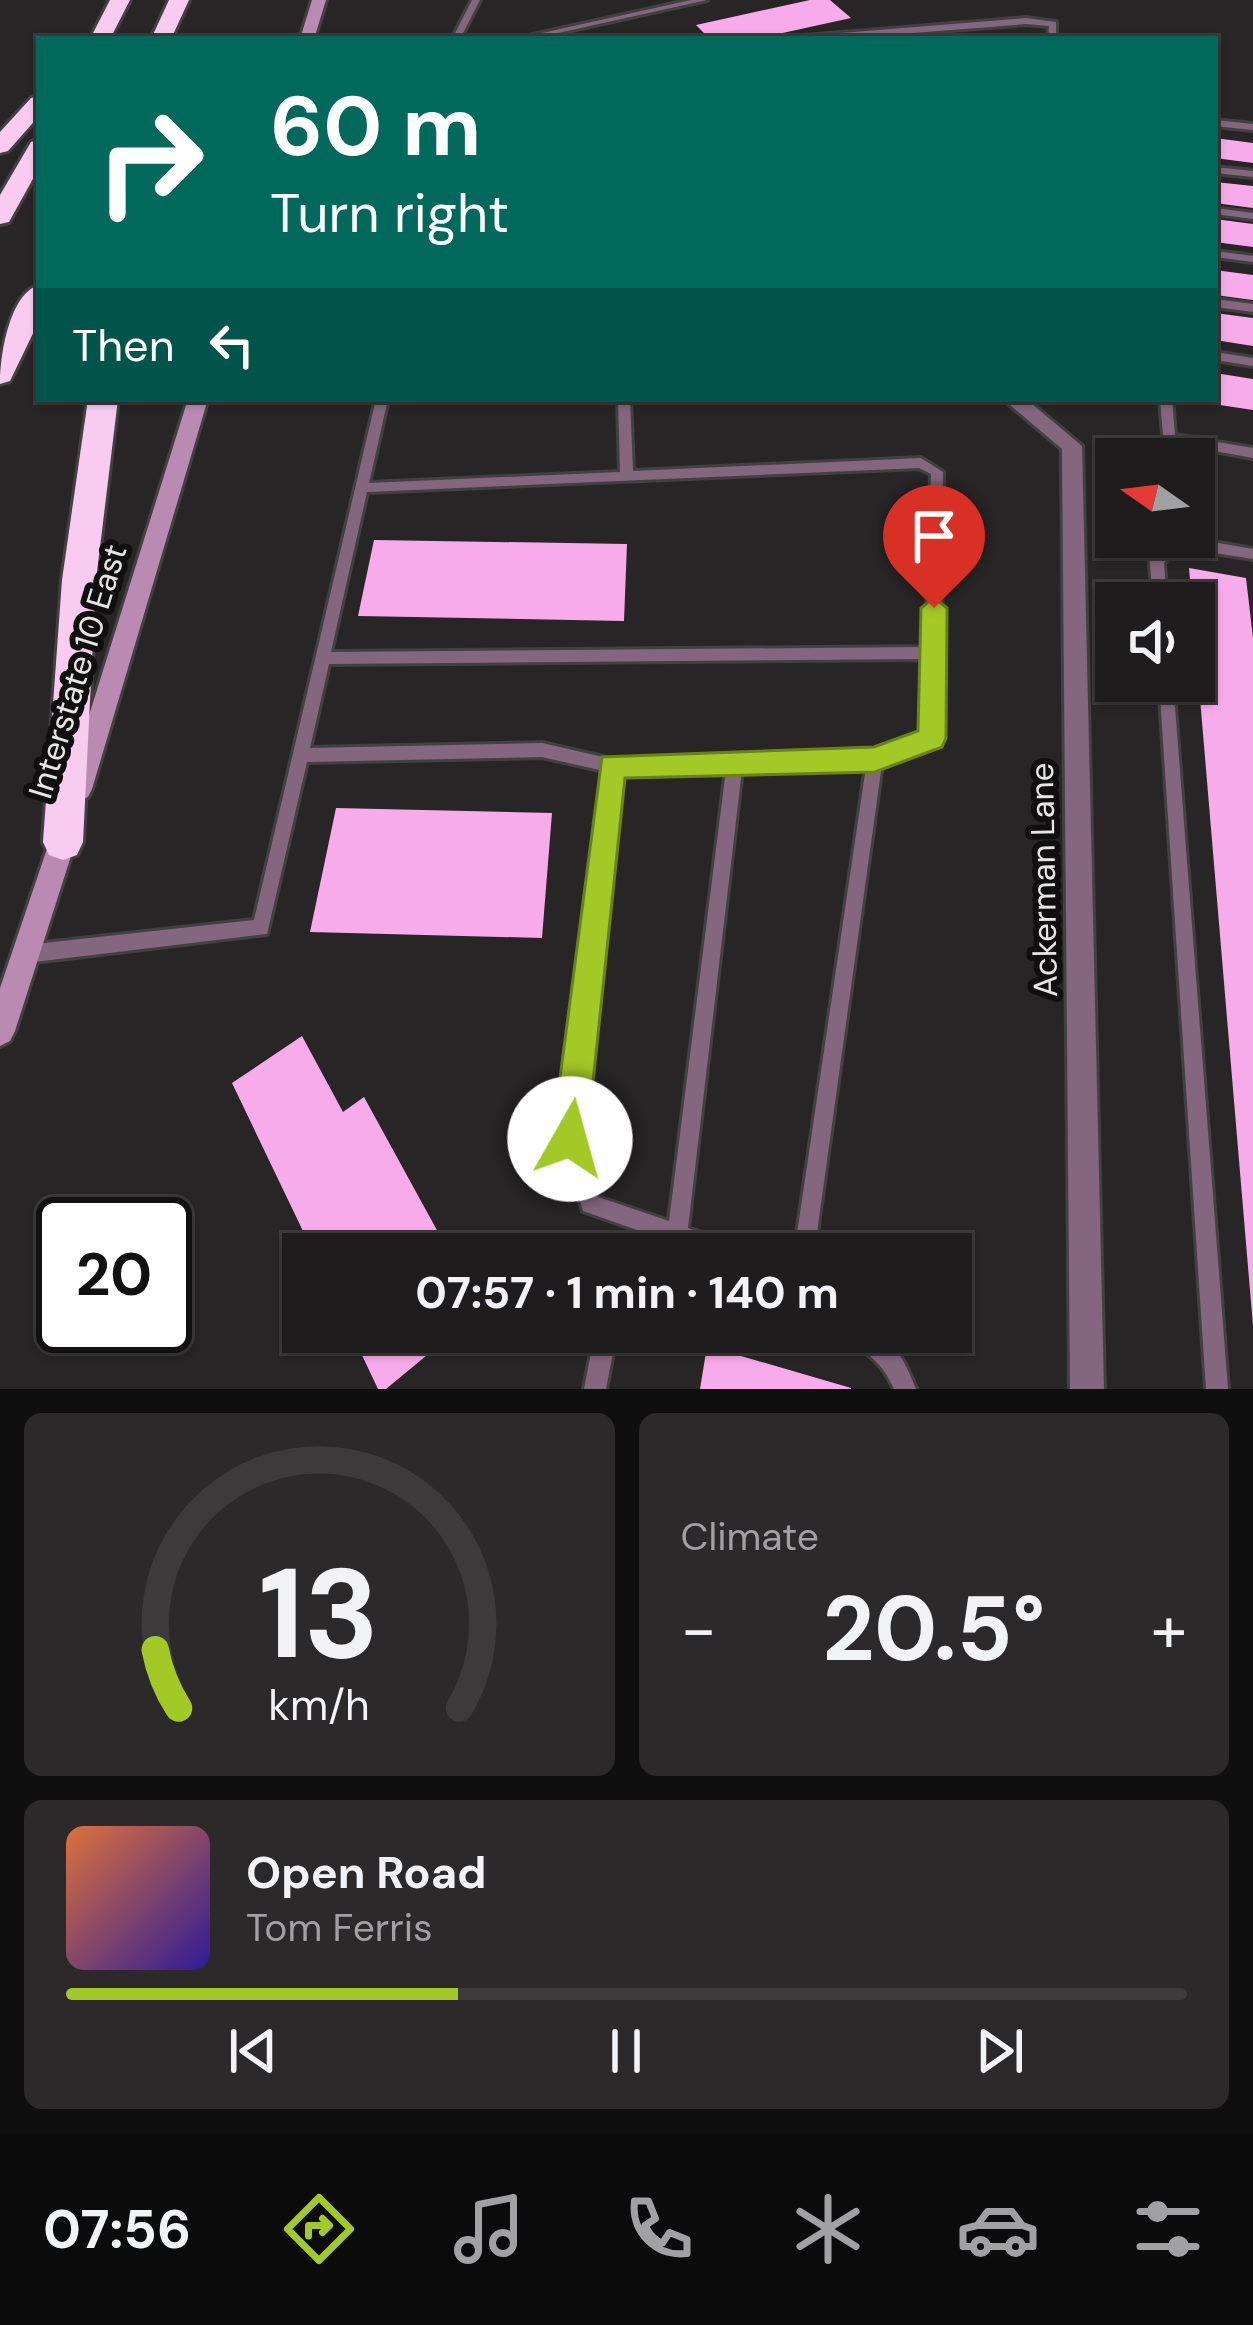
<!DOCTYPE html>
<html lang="en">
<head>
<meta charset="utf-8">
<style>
	:root { --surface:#1e1c1d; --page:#2b292a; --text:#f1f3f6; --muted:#a1a1a4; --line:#3c3a3b; --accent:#a3c927 }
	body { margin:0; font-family:"DM Sans",sans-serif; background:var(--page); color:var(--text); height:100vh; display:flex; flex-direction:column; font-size:45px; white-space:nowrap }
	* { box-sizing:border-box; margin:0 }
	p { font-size:39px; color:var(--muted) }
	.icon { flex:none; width:66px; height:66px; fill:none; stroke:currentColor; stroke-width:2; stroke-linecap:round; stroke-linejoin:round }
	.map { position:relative; height:1389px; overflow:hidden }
	.drawer { display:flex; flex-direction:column; gap:24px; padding:24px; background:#100f10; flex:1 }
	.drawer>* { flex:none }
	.top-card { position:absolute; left:36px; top:36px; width:1182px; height:366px; border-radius:0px; box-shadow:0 3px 9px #0004,0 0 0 3px var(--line); background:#00695c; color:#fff; overflow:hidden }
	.needle { width:78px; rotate:284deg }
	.tools { position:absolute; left:1095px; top:438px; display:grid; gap:24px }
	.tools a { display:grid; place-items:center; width:120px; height:120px; border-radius:0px; background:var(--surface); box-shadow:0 3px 9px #0004,0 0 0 3px var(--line); font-size:60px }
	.speed { position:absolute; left:36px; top:1197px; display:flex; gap:24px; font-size:60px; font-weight:700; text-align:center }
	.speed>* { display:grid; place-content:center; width:156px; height:156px; border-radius:50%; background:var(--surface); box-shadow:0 3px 9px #0004,0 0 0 3px var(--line); line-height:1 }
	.speed .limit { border:6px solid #111; border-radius:18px; background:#fff; color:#111 }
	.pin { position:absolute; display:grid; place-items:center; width:102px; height:102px; color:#fff; margin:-123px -51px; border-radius:50% 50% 50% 0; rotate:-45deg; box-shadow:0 0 12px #0007 }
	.pin .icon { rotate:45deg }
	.me { position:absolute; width:132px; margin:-66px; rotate:7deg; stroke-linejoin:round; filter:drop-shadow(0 0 9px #0008) }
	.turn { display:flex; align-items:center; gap:42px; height:252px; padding:0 36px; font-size:54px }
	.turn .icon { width:156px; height:156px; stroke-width:2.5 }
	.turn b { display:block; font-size:84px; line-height:102px }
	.then { display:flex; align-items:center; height:114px; padding:0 36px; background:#0003; gap:24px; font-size:45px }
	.big { font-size:90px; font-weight:700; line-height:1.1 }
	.drawer .widget { flex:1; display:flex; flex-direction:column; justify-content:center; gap:18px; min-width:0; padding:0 42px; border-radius:18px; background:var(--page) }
	.drawer .dial { align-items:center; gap:0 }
	.dial svg { height:312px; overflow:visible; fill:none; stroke:var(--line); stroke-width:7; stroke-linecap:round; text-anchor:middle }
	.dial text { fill:var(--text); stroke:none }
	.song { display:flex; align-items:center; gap:36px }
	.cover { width:144px; height:144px; border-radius:18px; background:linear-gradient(135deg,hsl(20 70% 55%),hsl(250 70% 35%)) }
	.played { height:12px; border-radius:6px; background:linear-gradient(90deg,var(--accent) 35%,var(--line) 35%) }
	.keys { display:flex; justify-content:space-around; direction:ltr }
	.heat { display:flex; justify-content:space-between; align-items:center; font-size:66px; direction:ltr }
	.drawer .tiles { flex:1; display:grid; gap:24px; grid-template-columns:1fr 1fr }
	.widget:last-child { grid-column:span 2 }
	.trip { position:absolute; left:282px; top:1233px; width:690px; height:120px; border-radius:0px; background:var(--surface); box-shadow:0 3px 9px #0004,0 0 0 3px var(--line); font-weight:700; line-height:120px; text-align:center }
	.menu { display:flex; height:192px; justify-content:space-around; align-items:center; background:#0c0b0c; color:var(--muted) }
	.menu .icon { width:84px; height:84px }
	.menu .active { color:var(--accent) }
	.menu b { font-size:54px; color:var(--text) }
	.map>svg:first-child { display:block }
</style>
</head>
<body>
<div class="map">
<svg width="1253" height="1389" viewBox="0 0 1253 1389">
	<rect width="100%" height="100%" fill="#282527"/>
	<path fill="#f7abea" d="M 810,0 L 830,0 L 851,18 L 755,39 L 710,39 L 696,25 Z
		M 1215,138 L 1253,143 L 1253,163 L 1215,158 Z
		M 1215,182 L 1253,186 L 1253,208 L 1215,203 Z
		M 1215,219 L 1253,224 L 1253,247 L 1215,242 Z
		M 1215,270 L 1253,275 L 1253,300 L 1215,295 Z
		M 1215,313 L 1253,318 L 1253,346 L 1215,340 Z
		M 1215,373 L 1253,379 L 1253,410 L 1200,402 L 1215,399 Z
		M 374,540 L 627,544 L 624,621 L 358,616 Z
		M 1189,568 L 1246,578 L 1253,638 L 1253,1326 Z
		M 336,808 L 552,813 L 542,938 L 310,932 Z
		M 302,1036 L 343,1112 L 364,1097 L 450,1254 L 314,1254 L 232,1083 Z
		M 351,1332 L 455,1332 L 386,1389 L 378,1389 Z
		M 707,1346 L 851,1388 L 851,1389 L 700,1389 Z"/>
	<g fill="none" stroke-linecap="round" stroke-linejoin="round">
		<defs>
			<path id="lane" d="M 472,0 L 480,0 L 460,39 L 452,39 Z
				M 691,0 L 707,0 L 531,39 L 515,39 Z
				M 1026,18 L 1056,22 L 1056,39 L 1048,39 L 1049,26 L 1026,24 L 836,39 L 800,39 L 804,36 Z
				M 1215,120 L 1253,124 L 1253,130 L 1215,126 Z
				M 1215,167 L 1253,171 L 1253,177 L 1215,173 Z
				M 1215,208 L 1253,213 L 1253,219 L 1215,214 Z
				M 1215,251 L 1253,256 L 1253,262 L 1215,257 Z
				M 1215,299 L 1253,304 L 1253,312 L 1215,307 Z
				M 1215,352 L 1253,358 L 1253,366 L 1215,360 Z
				M 376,399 L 388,399 L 369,483 L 620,472 L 618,399 L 630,399 L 633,471 L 921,458 L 943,472 L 940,738 L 937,743 L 882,764 L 814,1254 L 794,1254 L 866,767 L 742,770 L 688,1228 L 742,1247 L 745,1254 L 705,1254 L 583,1211 L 560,1139 L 604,771 L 542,757 L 307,762 L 267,934 L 26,963 L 20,960 L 17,954 L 20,948 L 26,945 L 254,920 ZM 919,468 L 931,474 L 926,647 L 331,652 L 367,492 ZM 926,659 L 924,734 L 875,753 L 612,759 L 542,743 L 310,748 L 329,664 ZM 726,770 L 669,1221 L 598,1197 L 580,1139 L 619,773 Z
				M 1160,399 L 1172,399 L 1175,435 L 1253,448 L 1253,458 L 1176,444 L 1177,459 L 1165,459 Z
				M 1169,537 L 1184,537 L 1253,549 L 1253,559 L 1177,547 L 1164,563 L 1167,603 L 1153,603 L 1150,562 Z
				M 1159,681 L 1173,681 L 1228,1389 L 1206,1389 Z
				M 595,1332 L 617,1332 L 606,1389 L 584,1389 Z
				M 839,1332 C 849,1332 862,1330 872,1332 C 895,1337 908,1369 916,1389 L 894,1389 C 883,1364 867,1350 842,1340 Z"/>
			<path id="street" d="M 1003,399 L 1026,399 L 1082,446 L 1104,1389 L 1070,1389 L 1062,449 Z"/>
			<path id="secondary" d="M 312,0 L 326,0 L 314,39 L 300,39 Z
				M 188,399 L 208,399 L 92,789 L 88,797 L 79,800 L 70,797 L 66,789 Z
				M 67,816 L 76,819 L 80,828 L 15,1031 L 10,1041 L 0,1046 L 0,988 L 54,828 L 58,819 Z"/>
			<path id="highway" d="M 110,0 L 130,0 L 110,39 L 90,39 Z
				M 169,0 L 189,0 L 171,39 L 151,39 Z
				M 39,96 L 39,116 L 8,151 L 0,153 L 0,132 L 31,98 Z
				M 39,140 L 39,168 L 9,222 L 0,224 L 0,195 L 31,142 Z
				M 39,285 L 39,321 L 10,381 L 0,384 C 0,356 9,294 39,285 Z
				M 88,399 L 118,399 L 96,580 L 83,842 L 77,855 L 63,860 L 49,855 L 43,842 L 62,580 Z"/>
		</defs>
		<use href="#lane" stroke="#434042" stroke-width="6"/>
		<use href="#street" stroke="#434042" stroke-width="6"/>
		<use href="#secondary" stroke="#434042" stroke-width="6"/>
		<use href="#highway" stroke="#434042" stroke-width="6"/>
		<use href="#lane" fill="#85667f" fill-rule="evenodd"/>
		<use href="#street" fill="#85667f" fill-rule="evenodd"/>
		<use href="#secondary" fill="#bb8ab3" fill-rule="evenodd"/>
		<use href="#highway" fill="#facbf1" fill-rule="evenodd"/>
	</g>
	<path fill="#a3c927" stroke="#6a8319" stroke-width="3" d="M 934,597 L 947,608 L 946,738 L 942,747 L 875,772 L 625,778 L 587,1139 L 582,1152 L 570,1157 L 557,1152 L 552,1139 L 602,757 L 874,747 L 918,731 L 921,608 Z"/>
	<g text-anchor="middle" stroke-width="12" stroke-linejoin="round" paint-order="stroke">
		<g font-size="33" fill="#e7e5e6" stroke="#100f10">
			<text transform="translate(77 671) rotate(-73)" y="12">Interstate 10 East</text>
			<text transform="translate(1043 880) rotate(-91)" y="12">Ackerman Lane</text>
		</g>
	</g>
</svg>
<div class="tools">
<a><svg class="needle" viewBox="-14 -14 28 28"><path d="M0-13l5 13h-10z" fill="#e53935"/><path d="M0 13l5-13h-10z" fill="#a1a1a4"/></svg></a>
<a><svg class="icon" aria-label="sound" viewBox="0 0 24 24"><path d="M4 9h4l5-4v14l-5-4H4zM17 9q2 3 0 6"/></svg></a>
</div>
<div class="speed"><div class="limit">20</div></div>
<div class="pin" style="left:934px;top:608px;background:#d93025"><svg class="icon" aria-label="arrive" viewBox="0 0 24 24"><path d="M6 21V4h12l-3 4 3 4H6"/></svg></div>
<svg class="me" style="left:570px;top:1139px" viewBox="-20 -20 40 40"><circle r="19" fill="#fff"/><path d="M0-13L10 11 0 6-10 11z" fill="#a3c927"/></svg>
<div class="trip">07:57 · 1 min · 140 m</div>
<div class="top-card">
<div class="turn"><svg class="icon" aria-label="right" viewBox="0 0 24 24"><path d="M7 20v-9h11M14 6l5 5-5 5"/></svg><div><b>60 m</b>Turn right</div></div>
<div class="then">Then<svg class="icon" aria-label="left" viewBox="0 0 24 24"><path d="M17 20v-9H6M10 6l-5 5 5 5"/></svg></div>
</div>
</div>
<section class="drawer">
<div class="tiles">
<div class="widget dial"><svg viewBox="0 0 100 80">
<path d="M14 69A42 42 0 1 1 86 69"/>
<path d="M14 69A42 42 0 0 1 8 54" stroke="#a3c927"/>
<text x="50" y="56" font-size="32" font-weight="700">13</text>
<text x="50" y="72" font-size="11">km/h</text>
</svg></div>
<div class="widget"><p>Climate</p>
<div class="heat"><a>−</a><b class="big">20.5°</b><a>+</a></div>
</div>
<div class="widget">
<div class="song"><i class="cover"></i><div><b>Open Road</b><p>Tom Ferris</p></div></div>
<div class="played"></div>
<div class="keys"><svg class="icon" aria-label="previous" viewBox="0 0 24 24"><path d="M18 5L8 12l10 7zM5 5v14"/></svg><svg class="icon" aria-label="pause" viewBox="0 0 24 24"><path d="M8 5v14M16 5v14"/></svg><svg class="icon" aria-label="next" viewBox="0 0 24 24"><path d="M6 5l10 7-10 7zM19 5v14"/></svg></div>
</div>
</div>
</section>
<nav class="menu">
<b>07:56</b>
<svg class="icon active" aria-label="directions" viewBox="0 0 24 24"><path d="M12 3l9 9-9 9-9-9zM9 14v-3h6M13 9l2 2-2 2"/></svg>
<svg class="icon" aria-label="music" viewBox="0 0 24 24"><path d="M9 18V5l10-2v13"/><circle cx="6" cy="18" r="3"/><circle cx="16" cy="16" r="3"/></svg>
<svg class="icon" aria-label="phone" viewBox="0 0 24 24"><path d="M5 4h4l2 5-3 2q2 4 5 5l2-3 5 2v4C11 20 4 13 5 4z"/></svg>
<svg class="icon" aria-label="climate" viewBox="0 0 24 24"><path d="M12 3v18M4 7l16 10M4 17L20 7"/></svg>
<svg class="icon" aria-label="car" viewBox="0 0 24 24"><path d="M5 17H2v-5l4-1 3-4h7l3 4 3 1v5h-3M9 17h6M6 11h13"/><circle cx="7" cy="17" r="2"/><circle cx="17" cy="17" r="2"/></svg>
<svg class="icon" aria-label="filters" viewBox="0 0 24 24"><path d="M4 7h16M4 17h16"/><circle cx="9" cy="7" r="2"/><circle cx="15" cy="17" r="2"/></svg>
</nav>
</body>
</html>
